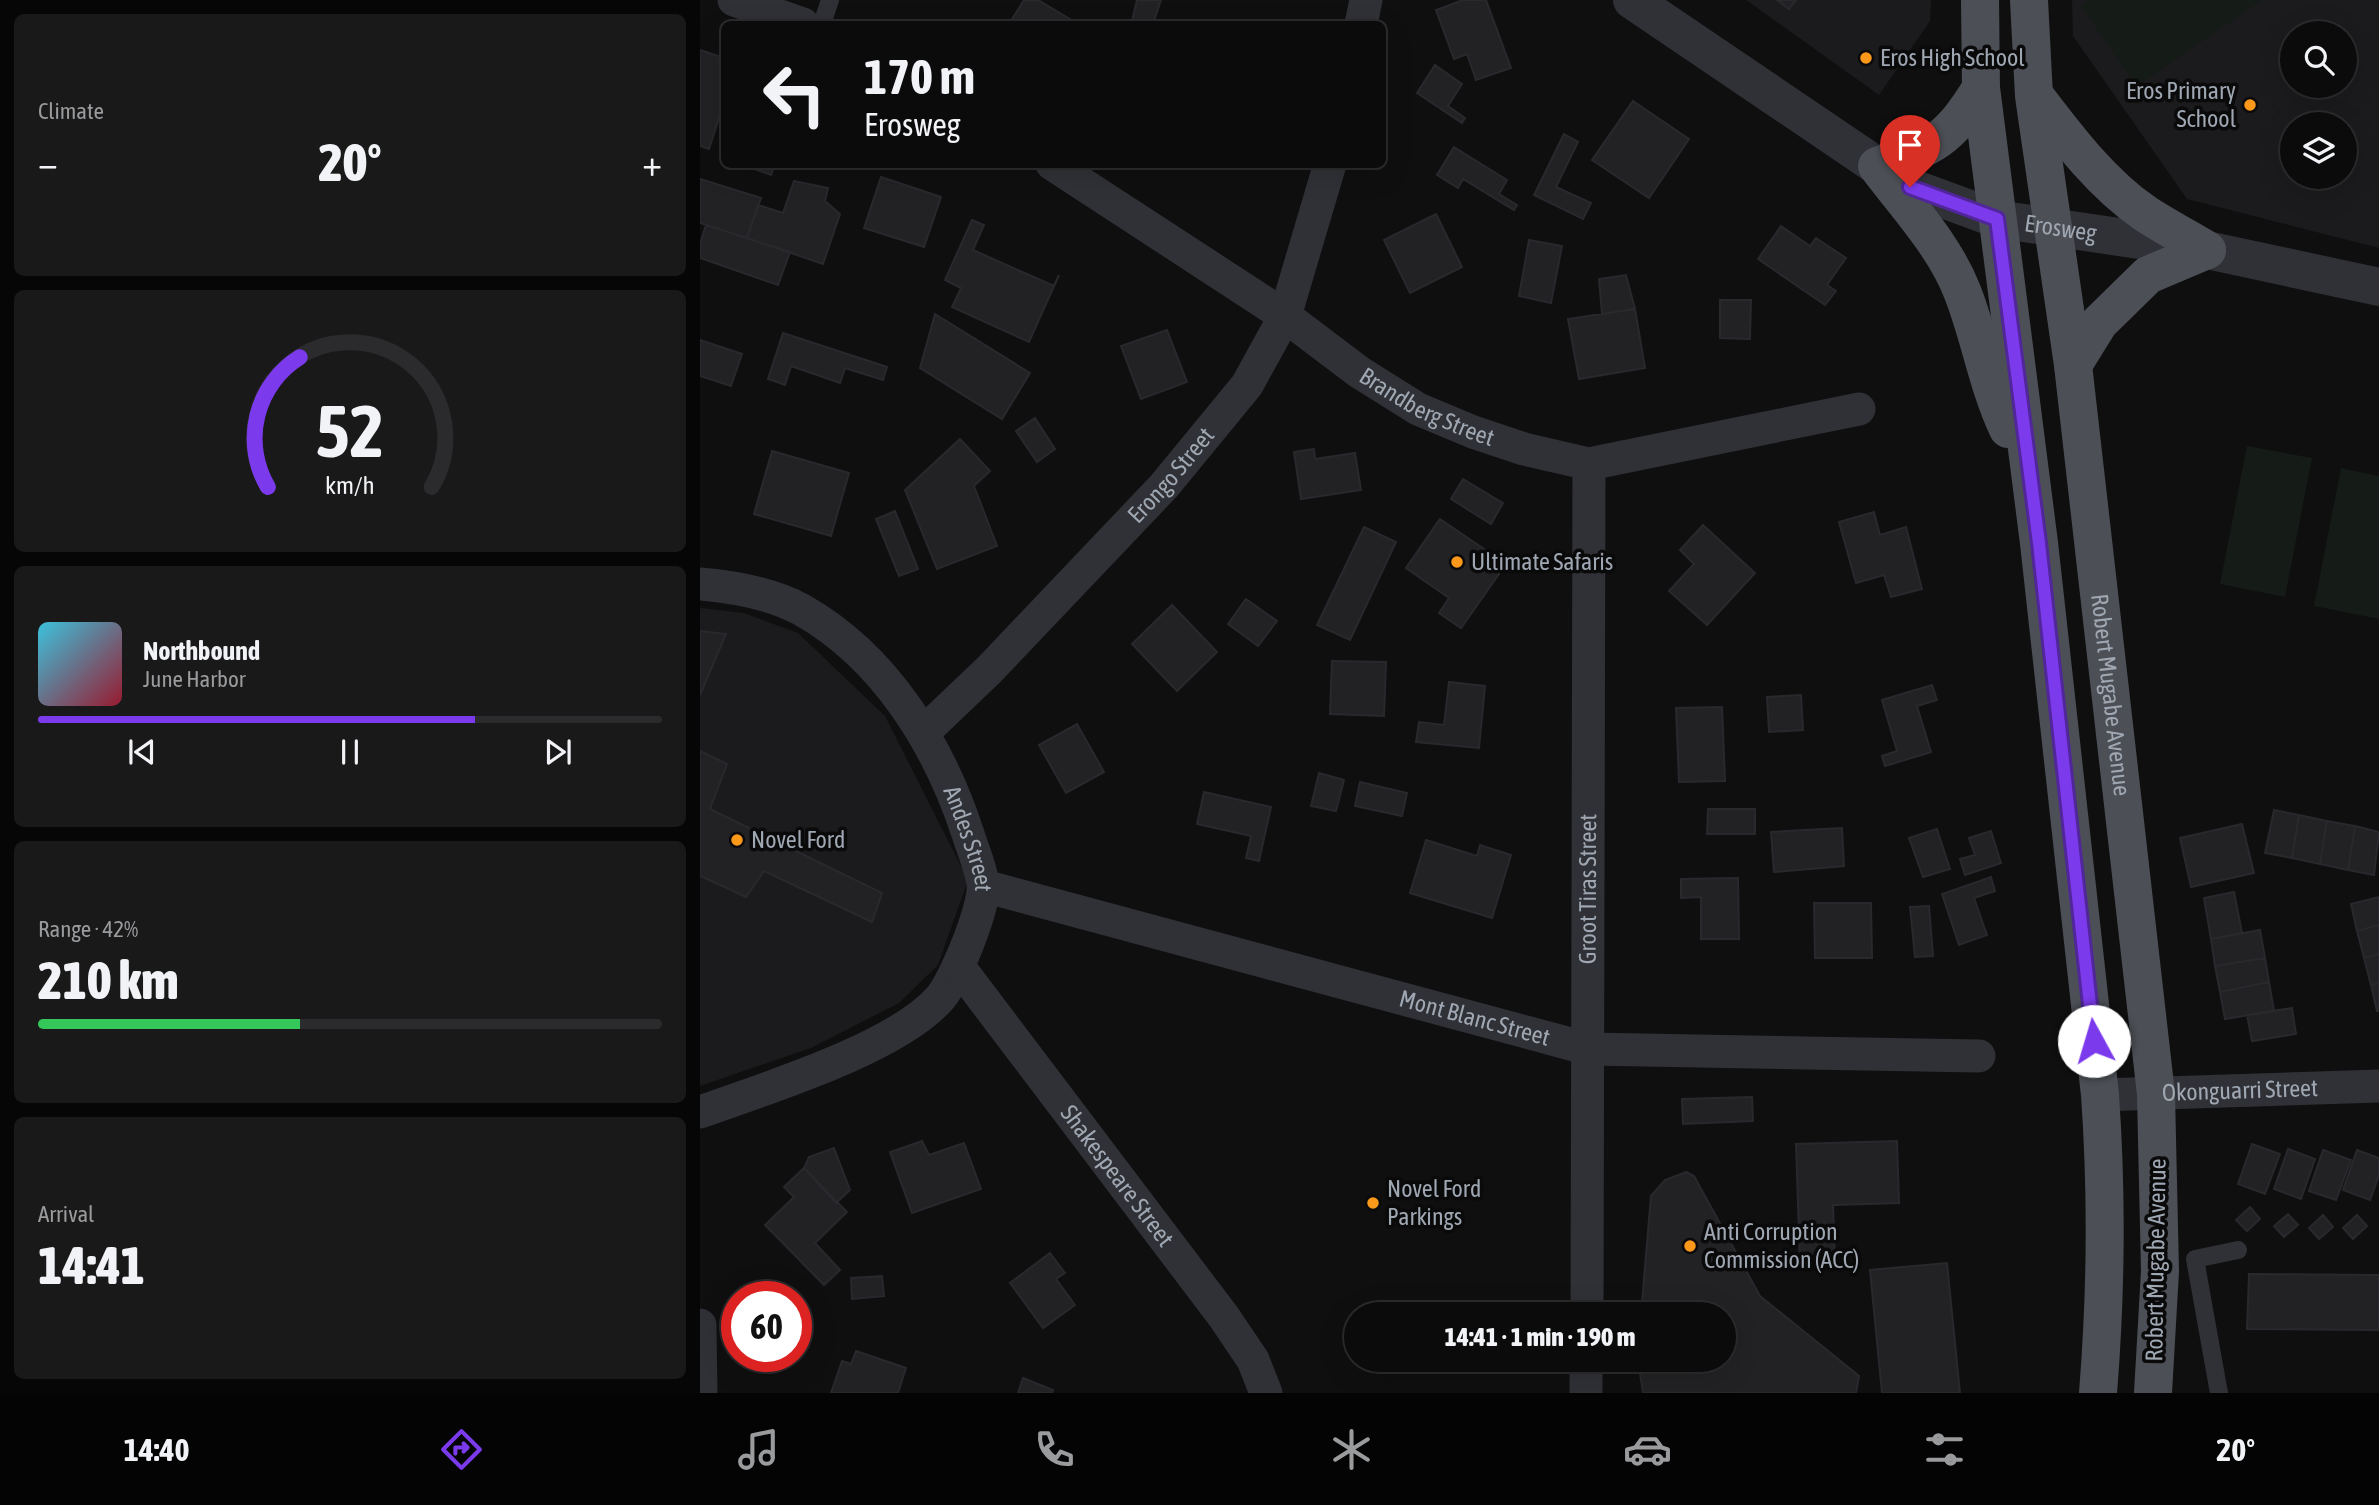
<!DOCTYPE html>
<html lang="en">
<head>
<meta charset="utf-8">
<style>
	:root { --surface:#0b0b0c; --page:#19191a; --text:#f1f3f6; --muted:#9a9b9d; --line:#2b2b2d; --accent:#7c3aed }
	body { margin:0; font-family:"Asap Condensed",sans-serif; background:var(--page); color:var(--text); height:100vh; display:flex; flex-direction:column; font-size:26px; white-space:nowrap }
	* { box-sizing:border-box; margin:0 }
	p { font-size:23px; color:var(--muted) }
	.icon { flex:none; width:38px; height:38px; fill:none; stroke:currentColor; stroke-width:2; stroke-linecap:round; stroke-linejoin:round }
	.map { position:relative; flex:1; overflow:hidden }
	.drawer { display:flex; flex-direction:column; gap:14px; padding:14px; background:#060607; width:700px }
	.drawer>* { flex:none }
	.banner { position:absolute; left:21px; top:21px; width:665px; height:147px; border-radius:10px; box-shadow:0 7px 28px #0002,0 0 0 2px var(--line); background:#0b0b0c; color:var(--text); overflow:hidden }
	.tools { position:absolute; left:1580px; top:21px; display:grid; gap:14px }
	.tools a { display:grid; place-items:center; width:77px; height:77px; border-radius:50%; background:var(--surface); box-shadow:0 7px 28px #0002,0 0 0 2px var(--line); font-size:35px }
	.speed { position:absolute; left:21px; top:1281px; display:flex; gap:14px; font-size:35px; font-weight:700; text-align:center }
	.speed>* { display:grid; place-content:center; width:91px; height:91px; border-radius:50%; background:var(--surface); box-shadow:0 7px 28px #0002,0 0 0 2px var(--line); line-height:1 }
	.speed .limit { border:10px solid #d22; background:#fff; color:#111 }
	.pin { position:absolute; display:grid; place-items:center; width:60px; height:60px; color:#fff; margin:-72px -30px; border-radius:50% 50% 50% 0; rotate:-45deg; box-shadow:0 0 7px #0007 }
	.pin .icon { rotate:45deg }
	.me { position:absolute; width:77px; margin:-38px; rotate:354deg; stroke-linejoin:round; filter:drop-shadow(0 0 5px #0008) }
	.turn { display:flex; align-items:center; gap:24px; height:147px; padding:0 28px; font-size:32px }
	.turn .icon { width:91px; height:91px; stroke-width:2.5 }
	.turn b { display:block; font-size:49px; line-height:60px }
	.big { font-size:52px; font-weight:800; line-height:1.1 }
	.drawer .card { flex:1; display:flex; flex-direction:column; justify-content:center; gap:10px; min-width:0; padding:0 24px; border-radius:10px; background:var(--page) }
	.drawer .dial { align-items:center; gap:0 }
	.dial svg { height:182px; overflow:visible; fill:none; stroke:var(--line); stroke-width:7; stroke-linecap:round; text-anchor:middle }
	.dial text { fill:var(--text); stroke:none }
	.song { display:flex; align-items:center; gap:21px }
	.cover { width:84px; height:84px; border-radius:10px; background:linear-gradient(135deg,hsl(190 70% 55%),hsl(350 70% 35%)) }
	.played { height:7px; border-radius:4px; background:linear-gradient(90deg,var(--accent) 70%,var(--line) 70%) }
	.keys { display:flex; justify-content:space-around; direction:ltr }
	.heat { display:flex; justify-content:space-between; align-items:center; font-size:38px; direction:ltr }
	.charge { height:10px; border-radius:5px; background:linear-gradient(90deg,#34c759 42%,var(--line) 0) }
	.trip { position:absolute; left:644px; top:1302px; width:392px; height:70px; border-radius:35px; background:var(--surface); box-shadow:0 7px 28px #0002,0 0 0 2px var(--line); font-weight:800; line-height:70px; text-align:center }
	.tab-bar { display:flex; height:112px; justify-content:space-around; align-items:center; background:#040405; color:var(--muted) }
	.tab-bar .icon { width:49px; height:49px }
	.tab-bar .current { color:var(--accent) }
	.tab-bar b { font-size:32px; color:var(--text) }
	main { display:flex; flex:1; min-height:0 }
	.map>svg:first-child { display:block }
</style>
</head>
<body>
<main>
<section class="drawer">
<div class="card"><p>Climate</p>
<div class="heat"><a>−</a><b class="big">20°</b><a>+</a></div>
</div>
<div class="card dial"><svg viewBox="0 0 100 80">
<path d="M14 69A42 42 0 1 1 86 69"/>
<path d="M14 69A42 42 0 0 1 28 12" stroke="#7c3aed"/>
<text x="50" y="56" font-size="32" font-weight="700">52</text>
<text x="50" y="72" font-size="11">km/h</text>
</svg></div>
<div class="card">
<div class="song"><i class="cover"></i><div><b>Northbound</b><p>June Harbor</p></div></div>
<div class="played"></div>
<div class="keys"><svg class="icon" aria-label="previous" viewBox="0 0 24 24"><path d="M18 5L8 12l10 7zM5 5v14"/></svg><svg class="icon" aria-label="pause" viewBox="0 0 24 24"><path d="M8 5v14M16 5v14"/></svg><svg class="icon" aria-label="next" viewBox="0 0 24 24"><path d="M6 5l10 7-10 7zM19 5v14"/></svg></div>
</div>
<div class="card"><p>Range · 42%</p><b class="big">210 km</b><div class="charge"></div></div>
<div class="card"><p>Arrival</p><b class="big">14:41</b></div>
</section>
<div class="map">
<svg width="1679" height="1393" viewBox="0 0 1679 1393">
	<rect width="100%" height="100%" fill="#0f0f10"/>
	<path fill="#1b1b1d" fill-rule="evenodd" d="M 1046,0 L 1231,0 L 1230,21 L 1179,95 Z
		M 1372,0 L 1679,0 L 1679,248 L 1487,199 L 1373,36 ZM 1592,33 L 1645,33 L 1645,86 L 1592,86 ZM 1592,124 L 1645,124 L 1645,177 L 1592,177 Z
		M 0,608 L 44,613 L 98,633 L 185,716 L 268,880 L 238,965 L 199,1003 L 111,1048 L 0,1086 Z"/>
	<path fill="#151b16" d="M 1389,0 L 1562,0 L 1437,86 L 1381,6 Z
		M 1547,446 L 1612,458 L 1585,597 L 1520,584 Z
		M 1641,468 L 1679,476 L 1679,619 L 1614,606 Z"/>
	<path fill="#222225" stroke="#29292d" stroke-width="2" d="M 324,0 L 338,0 L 378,24 L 309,24 Z
		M 437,0 L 461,0 L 453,24 L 432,21 Z
		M 763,0 L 786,0 L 811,68 L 776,80 L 767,54 L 754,59 L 736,10 Z
		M 1077,0 L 1096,0 L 1089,9 Z
		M 0,50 L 24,58 L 24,102 L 9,149 L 0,146 Z
		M 735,65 L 762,84 L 748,106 L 765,118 L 762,123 L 717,93 Z
		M 933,101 L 989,139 L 949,198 L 892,160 Z
		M 864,134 L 878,142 L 856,187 L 891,203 L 883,219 L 834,195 Z
		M 754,147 L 807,180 L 799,194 L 817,205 L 814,210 L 763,179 L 758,188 L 737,175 Z
		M 41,164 L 75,164 L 71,175 Z
		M 181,177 L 241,197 L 224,247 L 164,228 Z
		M 0,179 L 61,198 L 47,238 L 0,223 Z
		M 94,181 L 128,188 L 125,201 L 140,214 L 123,264 L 47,238 L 58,205 L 83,213 Z
		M 736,214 L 762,267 L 710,293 L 684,240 Z
		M 272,220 L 284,225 L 273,250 L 354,286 L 359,275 L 329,342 L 252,307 L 261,288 L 245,280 Z
		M 6,225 L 90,252 L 78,285 L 0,258 L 0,244 Z
		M 1081,226 L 1110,246 L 1116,238 L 1146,258 L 1127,285 L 1136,291 L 1125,305 L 1058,259 Z
		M 829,240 L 862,246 L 851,303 L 819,296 Z
		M 926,275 L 935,309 L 902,314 L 899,279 Z
		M 1020,300 L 1051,300 L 1050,339 L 1020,338 Z
		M 935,309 L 945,368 L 879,379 L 868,319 Z
		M 235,314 L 330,373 L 302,419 L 220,368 Z
		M 467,330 L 487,382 L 441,399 L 421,346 Z
		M 83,333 L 187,367 L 183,380 L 145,368 L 140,383 L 91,366 L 85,385 L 68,379 Z
		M 0,340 L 42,354 L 31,386 L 0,376 Z
		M 335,418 L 355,449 L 337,462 L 316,431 Z
		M 260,439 L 290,471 L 274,486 L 297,546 L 237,569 L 205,490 Z
		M 614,449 L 615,459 L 655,453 L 661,490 L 601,499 L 594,452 Z
		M 72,451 L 149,473 L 131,536 L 54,514 Z
		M 763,479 L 803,503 L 791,524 L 751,499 Z
		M 195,511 L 218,569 L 199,576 L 176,519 Z
		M 1174,512 L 1180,535 L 1206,527 L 1222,589 L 1191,597 L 1184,575 L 1156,583 L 1139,522 Z
		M 740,519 L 806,564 L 761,628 L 739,613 L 749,598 L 706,568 Z
		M 1003,525 L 1055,573 L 1007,625 L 969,591 L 994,564 L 980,550 Z
		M 664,527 L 696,542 L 650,640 L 617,625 Z
		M 546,599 L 577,621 L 558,646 L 528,624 Z
		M 472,605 L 517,652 L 477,691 L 432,644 Z
		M 0,631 L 26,634 L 0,695 Z
		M 632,661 L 686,662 L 684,716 L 630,714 Z
		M 749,682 L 785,686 L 779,748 L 716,742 L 719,722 L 744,725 Z
		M 1232,685 L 1237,700 L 1217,706 L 1231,752 L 1185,766 L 1182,756 L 1197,751 L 1182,700 Z
		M 1101,695 L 1103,730 L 1069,732 L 1067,697 Z
		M 1022,707 L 1025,781 L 979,782 L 976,708 Z
		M 377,724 L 404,772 L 366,793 L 339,745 Z
		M 0,751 L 27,764 L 10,809 L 182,893 L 172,922 L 64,871 L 46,897 L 0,876 Z
		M 619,773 L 644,780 L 636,811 L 611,806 Z
		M 660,782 L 707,793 L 702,816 L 655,806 Z
		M 504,792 L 571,807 L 559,861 L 546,858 L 551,836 L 497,824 Z
		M 1008,809 L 1055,809 L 1055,834 L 1007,834 Z
		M 1574,810 L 1599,815 L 1592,858 L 1565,853 Z
		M 1599,815 L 1627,821 L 1620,864 L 1592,858 Z
		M 1627,821 L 1655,826 L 1648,870 L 1620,864 Z
		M 1542,824 L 1554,873 L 1491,887 L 1480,838 Z
		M 1655,826 L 1679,832 L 1674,875 L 1648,870 Z
		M 1142,828 L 1144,866 L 1074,872 L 1071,832 Z
		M 1237,829 L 1250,869 L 1223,877 L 1209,838 Z
		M 1291,831 L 1301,863 L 1265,875 L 1260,859 L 1275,855 L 1269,838 Z
		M 726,840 L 777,856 L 780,845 L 811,855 L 792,918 L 710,893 Z
		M 1291,877 L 1295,891 L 1274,898 L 1287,935 L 1259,945 L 1242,894 Z
		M 1038,878 L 1039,939 L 1001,939 L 1001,897 L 981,898 L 981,879 Z
		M 1534,892 L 1542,933 L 1511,939 L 1504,898 Z
		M 1679,897 L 1679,925 L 1657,931 L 1651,904 Z
		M 1114,903 L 1171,903 L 1172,958 L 1115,958 Z
		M 1229,906 L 1233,956 L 1215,957 L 1210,907 Z
		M 1679,925 L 1679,954 L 1664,958 L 1657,931 Z
		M 1560,930 L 1565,958 L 1515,966 L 1511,939 Z
		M 1679,954 L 1679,983 L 1671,985 L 1664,958 Z
		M 1565,958 L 1569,982 L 1520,992 L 1515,966 Z
		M 1569,982 L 1574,1011 L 1525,1019 L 1520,992 Z
		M 1679,983 L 1679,1011 L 1677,1011 L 1671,985 Z
		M 1592,1008 L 1596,1034 L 1552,1041 L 1547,1015 Z
		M 1052,1097 L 1053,1121 L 983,1124 L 982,1099 Z
		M 222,1141 L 229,1155 L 264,1143 L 281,1189 L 212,1213 L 190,1152 Z
		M 1197,1141 L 1199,1203 L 1133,1205 L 1135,1262 L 1100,1263 L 1096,1144 Z
		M 1552,1144 L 1580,1154 L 1565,1194 L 1538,1184 Z
		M 134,1148 L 150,1190 L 136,1203 L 104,1168 L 109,1157 Z
		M 1588,1149 L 1615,1159 L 1601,1199 L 1574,1189 Z
		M 1623,1150 L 1651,1160 L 1636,1200 L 1609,1191 Z
		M 1657,1150 L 1679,1158 L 1679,1175 L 1670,1200 L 1643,1190 Z
		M 104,1168 L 147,1212 L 115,1243 L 140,1270 L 124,1285 L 65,1225 L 94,1197 L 84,1187 Z
		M 986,1172 L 994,1176 L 1060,1296 L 1159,1376 L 1156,1393 L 943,1393 L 938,1360 L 1024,1360 L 1024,1314 L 941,1314 L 951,1196 L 965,1180 Z
		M 1550,1207 L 1560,1219 L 1547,1231 L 1536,1220 Z
		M 1588,1214 L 1598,1225 L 1584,1237 L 1574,1226 Z
		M 1623,1215 L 1633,1227 L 1619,1239 L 1609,1228 Z
		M 1657,1215 L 1667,1226 L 1653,1239 L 1643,1228 Z
		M 350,1253 L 365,1273 L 356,1279 L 375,1305 L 343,1328 L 310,1283 Z
		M 1247,1263 L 1260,1393 L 1182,1393 L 1170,1270 Z
		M 1549,1274 L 1679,1275 L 1679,1330 L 1547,1329 Z
		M 182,1276 L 184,1296 L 152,1299 L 151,1278 Z
		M 156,1351 L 206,1368 L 198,1393 L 131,1393 L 142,1361 L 151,1364 Z
		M 323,1378 L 353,1390 L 352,1393 L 318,1393 Z"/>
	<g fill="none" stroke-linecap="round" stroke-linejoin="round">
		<path stroke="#303136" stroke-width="18" d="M 122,24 L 130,0
			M 1519,1393 L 1495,1259 L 1538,1250"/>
		<g stroke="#303136" stroke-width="33">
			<path d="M 34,0 L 103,24"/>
			<path d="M 661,24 L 666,0"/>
			<path id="s1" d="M 352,164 L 585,316 L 659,372 L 718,409 L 773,432 L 824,449 L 889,464 L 1159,409"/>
			<path id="s2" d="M 0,584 C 34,587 72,593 102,610 C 185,657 239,745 268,834 C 273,850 281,868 283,884 C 286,905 255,980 241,997 C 198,1048 64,1089 0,1112"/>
			<path id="s3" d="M 225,731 L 289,670 L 464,486 L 547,385 L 585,316 L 630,164"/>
			<path id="s4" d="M 284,886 L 889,1049 L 1279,1056"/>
			<path id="s5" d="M 259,967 L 524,1317 L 553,1360 L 566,1393"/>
			<path id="s6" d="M 1400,1095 L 1679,1086"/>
			<path id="s7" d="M 887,1314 L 889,464"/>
			<path d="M 0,1325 L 1,1393"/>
			<path d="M 886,1393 L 886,1360"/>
		</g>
		<path stroke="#303136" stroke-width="38" id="s8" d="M 932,0 L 1177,166 L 1210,187 L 1297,219 L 1507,250 L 1679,287"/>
		<g stroke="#4c4f55" stroke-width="38">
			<path d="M 1280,0 L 1281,88 L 1339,543 L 1400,1095 C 1407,1194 1406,1294 1398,1393"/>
			<path id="s9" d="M 1329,0 L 1334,96 L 1373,365 L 1456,1094 L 1460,1271 L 1453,1393"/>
			<path d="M 1281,88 C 1249,140 1234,147 1177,166 C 1207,206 1244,245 1262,291 C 1280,336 1287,385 1308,429"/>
			<path d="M 1336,97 C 1368,139 1402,184 1446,214 C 1466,227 1487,238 1507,250"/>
			<path d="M 1373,365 L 1399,323 L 1448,275 L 1507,250"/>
		</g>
	</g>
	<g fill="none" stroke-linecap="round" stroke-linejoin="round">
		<defs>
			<path id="route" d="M 1210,187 L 1297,219 L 1339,543 L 1394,1041"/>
		</defs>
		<use href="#route" stroke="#51269a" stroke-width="18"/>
		<use href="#route" stroke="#7c3aed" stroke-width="12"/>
	</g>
	<g fill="#fc991b" stroke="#0a0a0b" stroke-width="2.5">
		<circle cx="1166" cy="58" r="7"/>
		<circle cx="1550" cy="105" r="7"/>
		<circle cx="757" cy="562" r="7"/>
		<circle cx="37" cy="840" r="7"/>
		<circle cx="673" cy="1203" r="7"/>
		<circle cx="990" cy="1246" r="7"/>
	</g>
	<g text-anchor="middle" stroke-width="7" stroke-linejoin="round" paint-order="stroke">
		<g font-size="24" fill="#9fa7b2" stroke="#0a0a0b" text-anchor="start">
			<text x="1180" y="66">Eros High School</text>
			<text x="1536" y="99" text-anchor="end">Eros Primary<tspan x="1536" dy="28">School</tspan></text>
			<text x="771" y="570">Ultimate Safaris</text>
			<text x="51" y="848">Novel Ford</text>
			<text x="687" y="1197">Novel Ford<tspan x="687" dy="28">Parkings</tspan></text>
			<text x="1004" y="1240">Anti Corruption<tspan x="1004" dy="28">Commission (ACC)</tspan></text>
		</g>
		<g font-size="24" fill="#9fa7b2" stroke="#0a0a0b">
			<text dy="8" stroke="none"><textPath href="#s8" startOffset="492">Erosweg</textPath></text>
			<text dy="8" stroke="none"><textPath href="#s1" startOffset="448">Brandberg Street</textPath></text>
			<text dy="8" stroke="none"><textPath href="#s3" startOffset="355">Erongo Street</textPath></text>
			<text dy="8" stroke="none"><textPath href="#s9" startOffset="700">Robert Mugabe Avenue</textPath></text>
			<text dy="8" stroke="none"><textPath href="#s2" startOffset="396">Andes Street</textPath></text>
			<text dy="8" stroke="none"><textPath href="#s7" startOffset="425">Groot Tiras Street</textPath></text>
			<text dy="8" stroke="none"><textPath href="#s4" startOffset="508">Mont Blanc Street</textPath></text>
			<text dy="8" stroke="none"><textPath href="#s6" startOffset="140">Okonguarri Street</textPath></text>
			<text dy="8" stroke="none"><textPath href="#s5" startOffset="262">Shakespeare Street</textPath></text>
			<text transform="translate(1456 1260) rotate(-89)" y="8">Robert Mugabe Avenue</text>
		</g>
	</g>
</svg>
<div class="tools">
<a><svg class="icon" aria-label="search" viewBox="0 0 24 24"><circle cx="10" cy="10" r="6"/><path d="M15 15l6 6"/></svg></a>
<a><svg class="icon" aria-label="layers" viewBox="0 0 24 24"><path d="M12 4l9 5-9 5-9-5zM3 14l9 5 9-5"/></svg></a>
</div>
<div class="speed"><div class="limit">60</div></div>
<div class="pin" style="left:1210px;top:187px;background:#d93025"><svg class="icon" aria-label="arrive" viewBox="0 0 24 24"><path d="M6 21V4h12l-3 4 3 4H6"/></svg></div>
<svg class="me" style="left:1394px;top:1041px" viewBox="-20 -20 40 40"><circle r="19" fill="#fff"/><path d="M0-13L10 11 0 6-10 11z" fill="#7c3aed"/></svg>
<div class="trip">14:41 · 1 min · 190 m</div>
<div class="banner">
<div class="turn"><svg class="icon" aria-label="left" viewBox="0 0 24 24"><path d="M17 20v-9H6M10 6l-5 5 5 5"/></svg><div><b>170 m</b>Erosweg</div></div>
</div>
</div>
</main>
<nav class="tab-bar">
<b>14:40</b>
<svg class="icon current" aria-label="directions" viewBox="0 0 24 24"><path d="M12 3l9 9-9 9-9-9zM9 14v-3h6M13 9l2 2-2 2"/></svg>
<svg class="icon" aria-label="music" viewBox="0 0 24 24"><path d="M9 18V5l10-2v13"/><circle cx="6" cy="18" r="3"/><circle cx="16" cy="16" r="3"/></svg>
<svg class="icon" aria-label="phone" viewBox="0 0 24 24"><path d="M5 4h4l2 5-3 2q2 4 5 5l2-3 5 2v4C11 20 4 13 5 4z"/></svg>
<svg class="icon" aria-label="climate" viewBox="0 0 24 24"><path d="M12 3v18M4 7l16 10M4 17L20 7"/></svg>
<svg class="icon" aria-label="car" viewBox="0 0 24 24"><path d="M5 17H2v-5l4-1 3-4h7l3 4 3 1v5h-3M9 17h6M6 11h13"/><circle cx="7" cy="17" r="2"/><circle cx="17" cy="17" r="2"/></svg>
<svg class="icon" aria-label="filters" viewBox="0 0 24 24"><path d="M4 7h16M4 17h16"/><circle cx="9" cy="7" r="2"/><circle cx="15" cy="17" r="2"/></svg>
<b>20°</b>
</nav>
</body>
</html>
